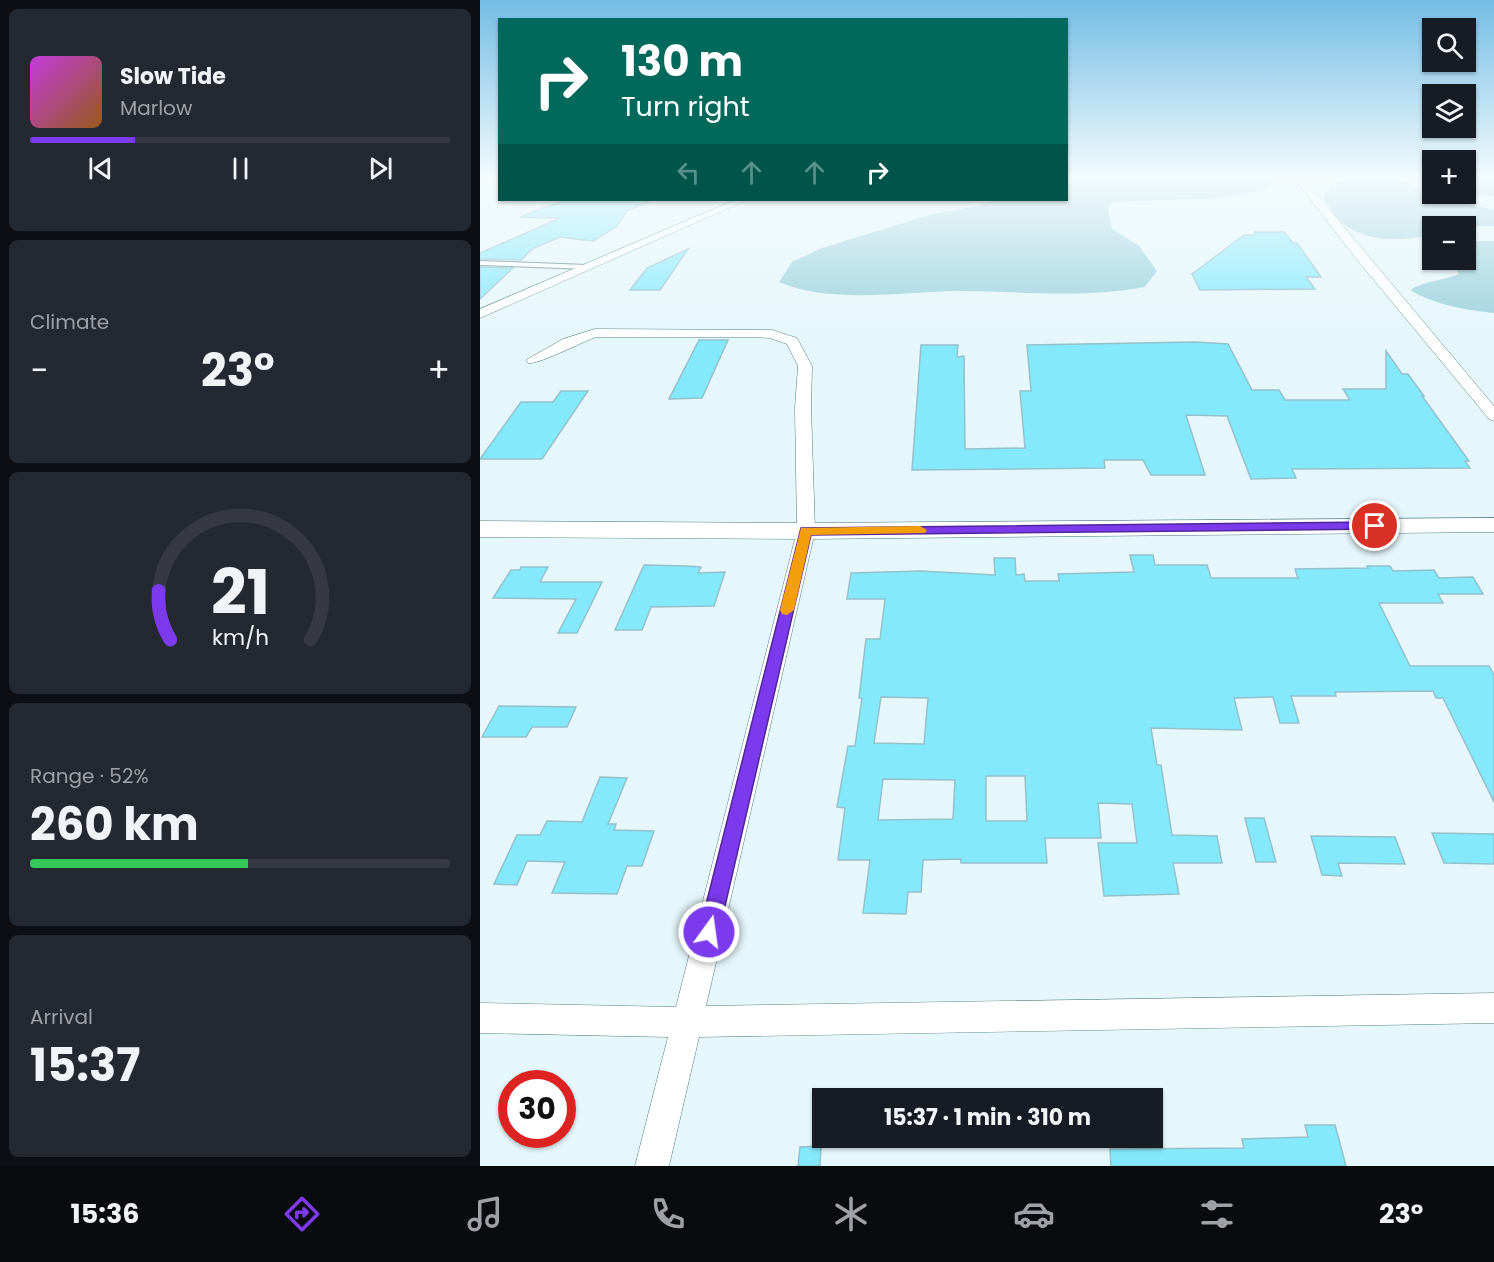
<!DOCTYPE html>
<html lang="en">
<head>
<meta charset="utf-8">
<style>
	:root { --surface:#171b24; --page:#242831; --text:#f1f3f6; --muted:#9ea1a6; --line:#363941; --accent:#7c3aed }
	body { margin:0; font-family:Poppins,sans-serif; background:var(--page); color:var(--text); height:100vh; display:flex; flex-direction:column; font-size:22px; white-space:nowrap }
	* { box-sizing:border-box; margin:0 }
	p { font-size:20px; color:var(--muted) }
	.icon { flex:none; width:33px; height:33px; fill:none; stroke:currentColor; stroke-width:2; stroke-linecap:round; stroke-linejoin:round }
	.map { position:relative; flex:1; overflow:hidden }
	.side { display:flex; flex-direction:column; gap:9px; padding:9px; background:#0d0f14; width:480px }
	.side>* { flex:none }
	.hud { position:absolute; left:18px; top:18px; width:570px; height:183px; border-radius:0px; box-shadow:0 2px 4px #0004; background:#00695c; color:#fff; overflow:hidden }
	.controls { position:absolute; left:942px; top:18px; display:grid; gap:12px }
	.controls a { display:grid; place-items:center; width:54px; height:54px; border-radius:0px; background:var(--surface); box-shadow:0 2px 4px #0004; font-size:30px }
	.speed { position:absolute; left:18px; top:1070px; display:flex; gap:12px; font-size:30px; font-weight:700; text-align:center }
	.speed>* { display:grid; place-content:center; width:78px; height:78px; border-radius:50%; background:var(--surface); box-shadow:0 2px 4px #0004; line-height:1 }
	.speed .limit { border:9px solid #d22; background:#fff; color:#111 }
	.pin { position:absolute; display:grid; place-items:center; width:51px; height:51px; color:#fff; margin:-26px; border:3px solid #fff; border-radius:50%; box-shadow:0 2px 6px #0007 }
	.me { position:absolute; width:66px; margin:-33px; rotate:14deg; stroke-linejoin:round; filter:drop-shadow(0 0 4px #0008) }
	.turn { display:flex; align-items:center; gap:21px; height:126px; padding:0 24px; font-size:27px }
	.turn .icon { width:78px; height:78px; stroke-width:2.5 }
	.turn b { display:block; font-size:42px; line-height:51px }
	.lanes { display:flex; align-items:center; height:57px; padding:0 24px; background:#0003; justify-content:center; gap:30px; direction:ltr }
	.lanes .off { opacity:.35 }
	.big { font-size:45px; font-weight:700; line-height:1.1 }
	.side .widget { flex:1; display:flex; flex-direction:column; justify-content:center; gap:9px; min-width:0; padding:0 21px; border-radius:9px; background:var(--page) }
	.side .dial { align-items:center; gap:0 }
	.dial svg { height:156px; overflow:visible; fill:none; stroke:var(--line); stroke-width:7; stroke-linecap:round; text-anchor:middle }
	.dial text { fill:var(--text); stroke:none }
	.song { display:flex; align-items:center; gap:18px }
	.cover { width:72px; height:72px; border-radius:9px; background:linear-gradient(135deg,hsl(290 70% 55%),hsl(30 70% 35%)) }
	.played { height:6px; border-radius:3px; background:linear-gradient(90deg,var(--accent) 25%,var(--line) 25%) }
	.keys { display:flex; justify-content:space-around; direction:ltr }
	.heat { display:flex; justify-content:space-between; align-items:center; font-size:33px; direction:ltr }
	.charge { height:9px; border-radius:4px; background:linear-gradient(90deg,#34c759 52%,var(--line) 0) }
	.trip { position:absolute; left:332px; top:1088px; width:351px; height:60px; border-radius:0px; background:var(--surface); box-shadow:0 2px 4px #0004; font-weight:700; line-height:60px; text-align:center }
	.dock { display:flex; height:96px; justify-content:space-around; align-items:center; background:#090b0e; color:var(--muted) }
	.dock .icon { width:42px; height:42px }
	.dock .selected { color:var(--accent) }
	.dock b { font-size:27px; color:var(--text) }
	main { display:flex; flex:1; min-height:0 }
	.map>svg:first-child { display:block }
</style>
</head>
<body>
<main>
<section class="side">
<div class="widget">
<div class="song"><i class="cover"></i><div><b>Slow Tide</b><p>Marlow</p></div></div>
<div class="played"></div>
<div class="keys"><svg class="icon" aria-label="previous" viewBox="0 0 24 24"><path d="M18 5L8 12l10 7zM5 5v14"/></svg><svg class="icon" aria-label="pause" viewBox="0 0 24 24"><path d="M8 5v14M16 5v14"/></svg><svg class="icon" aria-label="next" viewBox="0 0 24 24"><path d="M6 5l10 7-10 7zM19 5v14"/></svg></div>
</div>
<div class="widget"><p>Climate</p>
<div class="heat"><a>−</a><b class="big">23°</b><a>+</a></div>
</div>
<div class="widget dial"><svg viewBox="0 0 100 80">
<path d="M14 69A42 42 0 1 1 86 69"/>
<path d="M14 69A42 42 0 0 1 8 44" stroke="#7c3aed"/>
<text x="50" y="56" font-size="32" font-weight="700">21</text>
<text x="50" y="72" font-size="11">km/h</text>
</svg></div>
<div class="widget"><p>Range · 52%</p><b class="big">260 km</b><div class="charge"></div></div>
<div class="widget"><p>Arrival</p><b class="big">15:37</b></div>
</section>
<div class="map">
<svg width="1014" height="1166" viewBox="0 0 1014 1166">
	<rect width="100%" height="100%" fill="#e5f7fb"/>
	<path fill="#99d0dc" d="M 660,178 L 791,179 L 786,190 L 740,198 L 633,202 L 628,208 L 632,229 L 659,246 L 677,271 L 665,287 C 598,299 544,291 477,291 C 423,292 350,304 299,282 L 312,262 L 342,248 L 453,214 L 498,206 L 515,200 L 586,200 L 587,180 Z
		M 866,178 L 909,178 L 930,184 L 952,196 L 1014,210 L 1014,226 L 952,226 L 952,236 C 924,239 894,244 868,227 C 858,222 850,207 843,198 L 852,183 Z
		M 986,178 L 1014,178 L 1014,197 L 986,192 Z
		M 986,241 L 1014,241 L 1014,313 C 985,310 955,305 930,290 C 943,281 962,281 979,274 L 970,260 L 986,260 Z"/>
	<path fill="#85e9fe" stroke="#93c0ca" stroke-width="1.5" fill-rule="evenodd" d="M 84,200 L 172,200 L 147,211 L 136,227 L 113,241 L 80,237 L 52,249 L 41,260 L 0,259 L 0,253 L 80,218 L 40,217 Z
		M 774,232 L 804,232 L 813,243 L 817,243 L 841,277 L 826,277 L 835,289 L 720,290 L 712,274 L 764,235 L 775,235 Z
		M 208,249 L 180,290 L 150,290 L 167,268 Z
		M 0,267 L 33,268 L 0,299 Z
		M 219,340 L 248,340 L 222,398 L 189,399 Z
		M 715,342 L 748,344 L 772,390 L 799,390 L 805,400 L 870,400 L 863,389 L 906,389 L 906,351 L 922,374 L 928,374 L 944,396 L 942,396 L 989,461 L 985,461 L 990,468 L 812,469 L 816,478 L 771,479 L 747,416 L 706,415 L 725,475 L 671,475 L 663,460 L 624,460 L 625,468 L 432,470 L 441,345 L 478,345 L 477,357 L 484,356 L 485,449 L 545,448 L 540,391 L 551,391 L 547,345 Z
		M 81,391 L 108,391 L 62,459 L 0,459 L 41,402 L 73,402 Z
		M 650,555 L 673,555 L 675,565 L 727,565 L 731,578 L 818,578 L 815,569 L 888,568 L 887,566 L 910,566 L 913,571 L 954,570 L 959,578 L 993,577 L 1003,594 L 958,594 L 963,603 L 899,603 L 930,666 L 1009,666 L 1014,675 L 1014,802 L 963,698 L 956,698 L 953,691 L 855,692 L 856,696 L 811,696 L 819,723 L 800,723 L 793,697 L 754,698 L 762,730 L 671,728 L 677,765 L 681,765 L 692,835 L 737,836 L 742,863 L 693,863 L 699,894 L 624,896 L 618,843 L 657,843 L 652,804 L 618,803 L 621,838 L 565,838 L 567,863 L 481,863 L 481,859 L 443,860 L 441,892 L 428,892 L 426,914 L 383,913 L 390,860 L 358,860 L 365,808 L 357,807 L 368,746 L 375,746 L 382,698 L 379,698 L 386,639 L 400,639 L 405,599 L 367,599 L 371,573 L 441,571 L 515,575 L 514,558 L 535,558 L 536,575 L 544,574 L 545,581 L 579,581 L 578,574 L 654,572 ZM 401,697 L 448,698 L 444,744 L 394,743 ZM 506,776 L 545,776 L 547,821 L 506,821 ZM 403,779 L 475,780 L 473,819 L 398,820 Z
		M 164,565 L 207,566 L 221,567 L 218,573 L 245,572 L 234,606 L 171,607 L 162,630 L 135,630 Z
		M 41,567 L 68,567 L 60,582 L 122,582 L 97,633 L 78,633 L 96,599 L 13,598 L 31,570 L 40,570 Z
		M 19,706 L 96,707 L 87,727 L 52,727 L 46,737 L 2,737 Z
		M 120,777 L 147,778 L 128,824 L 136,824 L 134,830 L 174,831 L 162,866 L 147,866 L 137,894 L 72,893 L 85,862 L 47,861 L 37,885 L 14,884 L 37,835 L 60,835 L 67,821 L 102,822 Z
		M 765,818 L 784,818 L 796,862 L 776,862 Z
		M 952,833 L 1014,834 L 1014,864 L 964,863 Z
		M 831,836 L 915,837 L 925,864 L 858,863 L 862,876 L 842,875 Z
		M 825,1125 L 855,1125 L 866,1166 L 631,1166 L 630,1149 L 764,1148 L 762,1139 L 828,1137 Z
		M 341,1146 L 340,1166 L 318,1166 L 320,1147 Z"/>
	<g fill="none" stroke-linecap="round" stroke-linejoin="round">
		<defs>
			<path id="service" d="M 0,261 L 107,265 L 110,267 L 107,269 L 0,265 Z"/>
			<path id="minor" d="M 814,178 L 823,178 L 1014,406 L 1014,421 L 1009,419 L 874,256 Z
				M 255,200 L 267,200 L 0,318 L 0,309 Z
				M 115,329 L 292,330 L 317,338 L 332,366 L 331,408 L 335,531 L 226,1006 L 1014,993 L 1014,1023 L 219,1037 L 189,1166 L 155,1166 L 188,1037 L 0,1033 L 0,1003 L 196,1007 L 317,531 L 315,408 L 318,366 L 307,344 L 290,338 L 274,337 L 116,337 C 102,342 58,365 48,363 L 46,360 L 83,339 Z"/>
			<path id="tertiary" d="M 1014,518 L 1014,532 L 326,539 L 0,537 L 0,521 L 326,523 Z"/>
		</defs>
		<use href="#service" stroke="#517c86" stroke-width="2"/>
		<use href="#minor" stroke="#517c86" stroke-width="1"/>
		<use href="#tertiary" stroke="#517c86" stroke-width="1"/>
		<use href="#service" fill="#fff" fill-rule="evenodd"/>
		<use href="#minor" fill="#fff" fill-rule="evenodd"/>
		<use href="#tertiary" fill="#fff" fill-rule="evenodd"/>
	</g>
	<linearGradient id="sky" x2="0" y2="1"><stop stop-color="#73bce4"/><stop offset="0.52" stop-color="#f3fbfd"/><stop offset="1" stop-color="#f3fbfd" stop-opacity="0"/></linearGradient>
	<rect width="1014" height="342" fill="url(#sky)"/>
	<path fill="#7c3aed" stroke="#51269a" stroke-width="1.5" d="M 895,522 L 902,526 L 900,529 L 331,535 L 239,932 L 236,939 L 229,942 L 222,939 L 219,932 L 321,528 Z"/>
	<path fill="#f59e0b" d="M 440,526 L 447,530 L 445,533 L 331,535 L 314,610 L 307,615 L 302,614 L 300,610 L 321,528 Z"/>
</svg>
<div class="controls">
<a><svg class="icon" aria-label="search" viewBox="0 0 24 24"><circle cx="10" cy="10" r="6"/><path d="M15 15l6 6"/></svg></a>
<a><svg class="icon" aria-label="layers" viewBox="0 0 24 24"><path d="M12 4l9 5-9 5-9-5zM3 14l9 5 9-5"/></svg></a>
<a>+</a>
<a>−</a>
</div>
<div class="speed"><div class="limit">30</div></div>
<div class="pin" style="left:895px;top:526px;background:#d93025"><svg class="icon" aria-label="arrive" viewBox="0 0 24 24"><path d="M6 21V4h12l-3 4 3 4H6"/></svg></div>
<svg class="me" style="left:229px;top:932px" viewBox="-20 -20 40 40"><circle r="17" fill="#7c3aed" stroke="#fff" stroke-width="3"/><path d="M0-11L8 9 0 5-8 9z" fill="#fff"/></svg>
<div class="trip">15:37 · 1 min · 310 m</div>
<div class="hud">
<div class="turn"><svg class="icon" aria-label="right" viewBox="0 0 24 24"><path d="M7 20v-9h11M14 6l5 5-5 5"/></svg><div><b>130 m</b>Turn right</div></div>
<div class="lanes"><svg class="icon off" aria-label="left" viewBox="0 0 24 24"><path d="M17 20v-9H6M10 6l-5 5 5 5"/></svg><svg class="icon off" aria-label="ahead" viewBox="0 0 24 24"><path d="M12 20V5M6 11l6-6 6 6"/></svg><svg class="icon off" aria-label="ahead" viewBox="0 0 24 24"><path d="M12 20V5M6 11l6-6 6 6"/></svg><svg class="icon" aria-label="right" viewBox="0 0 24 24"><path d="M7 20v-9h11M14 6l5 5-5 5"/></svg></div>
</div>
</div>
</main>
<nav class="dock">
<b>15:36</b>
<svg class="icon selected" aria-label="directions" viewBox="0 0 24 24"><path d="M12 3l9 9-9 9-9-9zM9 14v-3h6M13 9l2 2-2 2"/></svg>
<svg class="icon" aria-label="music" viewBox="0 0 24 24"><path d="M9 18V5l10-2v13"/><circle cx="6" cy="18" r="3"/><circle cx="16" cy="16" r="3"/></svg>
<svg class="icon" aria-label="phone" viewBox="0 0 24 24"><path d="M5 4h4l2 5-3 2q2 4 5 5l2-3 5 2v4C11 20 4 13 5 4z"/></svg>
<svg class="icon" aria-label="climate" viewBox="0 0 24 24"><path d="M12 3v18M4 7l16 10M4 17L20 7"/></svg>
<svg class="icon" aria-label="car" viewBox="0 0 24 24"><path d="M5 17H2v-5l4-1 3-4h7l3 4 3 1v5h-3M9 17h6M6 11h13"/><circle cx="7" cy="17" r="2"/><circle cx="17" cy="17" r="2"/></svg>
<svg class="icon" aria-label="filters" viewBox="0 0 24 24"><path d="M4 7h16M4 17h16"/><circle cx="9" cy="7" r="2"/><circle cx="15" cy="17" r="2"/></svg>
<b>23°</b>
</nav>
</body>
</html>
